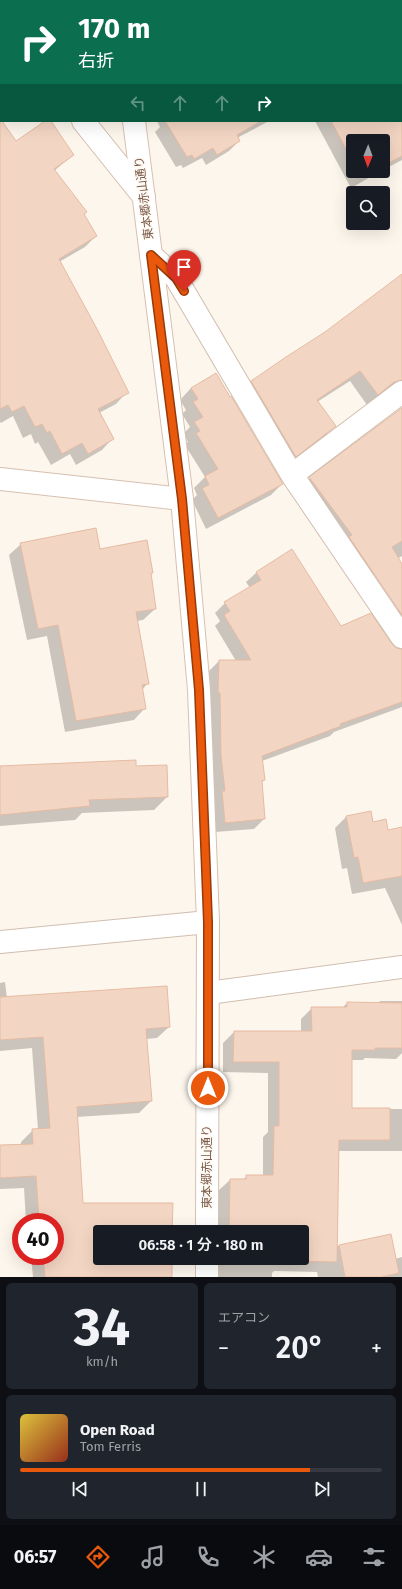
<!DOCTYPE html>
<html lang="ja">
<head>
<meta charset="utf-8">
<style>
	:root { --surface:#171b24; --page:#20242c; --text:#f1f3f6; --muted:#9ea1a6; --line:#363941; --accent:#ea580c }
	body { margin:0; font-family:"Fira Sans","Noto Sans JP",sans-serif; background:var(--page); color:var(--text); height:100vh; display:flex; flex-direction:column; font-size:15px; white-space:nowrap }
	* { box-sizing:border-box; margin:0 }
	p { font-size:13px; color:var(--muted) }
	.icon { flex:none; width:22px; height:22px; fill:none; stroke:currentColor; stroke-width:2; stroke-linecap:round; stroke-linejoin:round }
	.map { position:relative; height:1277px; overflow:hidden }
	.side { display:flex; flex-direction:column; gap:6px; padding:6px; background:#0d0f14; flex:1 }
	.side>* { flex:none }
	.top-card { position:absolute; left:0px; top:0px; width:402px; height:122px; box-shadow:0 4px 16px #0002; background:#0b6e4f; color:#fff; overflow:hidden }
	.needle { width:26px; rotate:181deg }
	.buttons { position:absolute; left:346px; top:134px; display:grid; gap:8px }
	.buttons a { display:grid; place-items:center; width:44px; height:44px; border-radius:4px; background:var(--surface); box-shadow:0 4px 16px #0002; font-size:20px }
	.speed { position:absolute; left:12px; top:1213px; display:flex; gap:8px; font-size:20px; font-weight:700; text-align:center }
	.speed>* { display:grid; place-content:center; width:52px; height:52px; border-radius:50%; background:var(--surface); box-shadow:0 4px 16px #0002; line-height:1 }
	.speed .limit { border:6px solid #d22; background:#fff; color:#111 }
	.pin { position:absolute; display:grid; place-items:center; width:34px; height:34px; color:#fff; margin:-41px -17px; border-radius:50% 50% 50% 0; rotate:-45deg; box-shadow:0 0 4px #0007 }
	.pin .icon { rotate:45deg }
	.me { position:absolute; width:44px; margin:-22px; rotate:0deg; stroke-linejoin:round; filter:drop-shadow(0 0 3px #0008) }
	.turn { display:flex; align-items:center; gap:14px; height:84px; padding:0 12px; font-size:18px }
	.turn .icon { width:52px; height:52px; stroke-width:2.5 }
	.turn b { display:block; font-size:28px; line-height:34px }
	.lanes { display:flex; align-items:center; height:38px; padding:0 12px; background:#0003; justify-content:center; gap:20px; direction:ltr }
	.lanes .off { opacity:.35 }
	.big { font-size:30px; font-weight:600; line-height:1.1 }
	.side .widget { flex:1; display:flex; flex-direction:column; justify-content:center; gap:6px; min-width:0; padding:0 14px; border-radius:6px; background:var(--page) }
	.side .dial { align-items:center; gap:0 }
	.dial b { font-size:52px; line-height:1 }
	.song { display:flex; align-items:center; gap:12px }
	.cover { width:48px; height:48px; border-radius:6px; background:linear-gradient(135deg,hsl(50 70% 55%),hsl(10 70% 35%)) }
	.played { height:4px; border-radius:2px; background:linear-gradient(90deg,var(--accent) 80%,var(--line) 80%) }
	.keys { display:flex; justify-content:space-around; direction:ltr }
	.heat { display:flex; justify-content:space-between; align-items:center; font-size:22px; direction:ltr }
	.side .tiles { flex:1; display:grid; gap:6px; grid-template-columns:1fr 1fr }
	.widget:last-child { grid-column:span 2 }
	.trip { position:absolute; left:93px; top:1225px; width:216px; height:40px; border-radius:4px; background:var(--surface); box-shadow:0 4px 16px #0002; font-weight:600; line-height:40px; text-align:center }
	.tab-bar { display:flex; height:64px; justify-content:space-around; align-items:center; background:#090b0e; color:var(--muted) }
	.tab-bar .icon { width:28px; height:28px }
	.tab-bar .current { color:var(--accent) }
	.tab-bar b { font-size:18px; color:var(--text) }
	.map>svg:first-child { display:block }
</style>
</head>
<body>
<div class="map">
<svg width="402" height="1277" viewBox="0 0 402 1277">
	<rect width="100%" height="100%" fill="#fdf6ec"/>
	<path fill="#0003" d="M 0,0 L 74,0 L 74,1 L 1,1 L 1,12 Z
		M 241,0 L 340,0 L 239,1 Z
		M 401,35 L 402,160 L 383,170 L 383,141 L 353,141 L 353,171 L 381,171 L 351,188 L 315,121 L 401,121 Z
		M 47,121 L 50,121 L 73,155 L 54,171 L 96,236 L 85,247 L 59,262 L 127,392 L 116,404 L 99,413 L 113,438 L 102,450 L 76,465 L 70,454 L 51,465 L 38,442 L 35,444 L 31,434 L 23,438 L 13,416 L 1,423 L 0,422 L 0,133 L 16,142 Z
		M 157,121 L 269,121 L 237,138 L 239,141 L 229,151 L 206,165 L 202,158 L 183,168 L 181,165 L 176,167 L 155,132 L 160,127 Z
		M 402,275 L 402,396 L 389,390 L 383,392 L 367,405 L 350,381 L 317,402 L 334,426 L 324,437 L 285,466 L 241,393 L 252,382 L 325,333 Z
		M 191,388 L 282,484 L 271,495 L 206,529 L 192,500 L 197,495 L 194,488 L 205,477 L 185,445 L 188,442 L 183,434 L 190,427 L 182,414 L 186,410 L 180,400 Z
		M 402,409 L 402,556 L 362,582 L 300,489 L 310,478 Z
		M 21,544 L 99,550 L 152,572 L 150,574 L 155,609 L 143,620 L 137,621 L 148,683 L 142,690 L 145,708 L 134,720 L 65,732 L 47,636 L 27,640 L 9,555 Z
		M 292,551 L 335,644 L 391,645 L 397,649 L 402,650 L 402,707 L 334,732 L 330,736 L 262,761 L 264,780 L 261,783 L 264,819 L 254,829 L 215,832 L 213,802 L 215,800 L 212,766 L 209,703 L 209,671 L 219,661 L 236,661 L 215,626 L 220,621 L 215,613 L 225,603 L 250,588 L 246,582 L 256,573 Z
		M 402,606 L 402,639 L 388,619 Z
		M 0,767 L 135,767 L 167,797 L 154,810 L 82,813 L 75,820 L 0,826 Z
		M 346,817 L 372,823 L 387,831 L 402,828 L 402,925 L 385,888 L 352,894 L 347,868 L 342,869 L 335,828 Z
		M 5,982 L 7,998 L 169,1027 L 157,1038 L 146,1039 L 151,1101 L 139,1113 L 76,1117 L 82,1204 L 171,1232 L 100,1232 L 100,1258 L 171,1258 L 171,1277 L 33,1277 L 31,1256 L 55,1256 L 55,1222 L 26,1222 L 24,1188 L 0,1189 L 0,1146 L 21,1145 L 21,1142 L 33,1130 L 38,1130 L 32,1048 L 0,1051 L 0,983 Z
		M 380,1001 L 402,1001 L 402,1053 L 396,1059 L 365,1058 L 363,1060 L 351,1060 L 351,1109 L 402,1109 L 402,1151 L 338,1151 L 337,1246 L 391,1236 L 395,1259 L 402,1257 L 402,1277 L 318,1277 L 317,1272 L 274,1271 L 272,1273 L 272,1277 L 218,1277 L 218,1258 L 302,1258 L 302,1232 L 219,1232 L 219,1190 L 230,1180 L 243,1180 L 247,1176 L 263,1176 L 263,1137 L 268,1132 L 268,1073 L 223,1072 L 223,1043 L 234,1032 L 301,1032 L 301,1019 L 312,1008 L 342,1008 L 347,1003 L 378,1004 Z"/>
	<path fill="#f3d5c3" stroke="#e6bba3" d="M 0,118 L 16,141 L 45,121 L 51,121 L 74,155 L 54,169 L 87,212 L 84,214 L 97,236 L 59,259 L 97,329 L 129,393 L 98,409 L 114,439 L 88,454 L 82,443 L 62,454 L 50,431 L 47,433 L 42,424 L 35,427 L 24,406 L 12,412 L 8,405 L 0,409 Z
		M 165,121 L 261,121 L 237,135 L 240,141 L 217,155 L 213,148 L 194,159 L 192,155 L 187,157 Z
		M 331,121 L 402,121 L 402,156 L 383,166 L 383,141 L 353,141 L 353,162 Z
		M 358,171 L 374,171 L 361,178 Z
		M 402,274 L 402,380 L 394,382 L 378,395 L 360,371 L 317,400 L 336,426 L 296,457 L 251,381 L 286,357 L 325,332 Z
		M 216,373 L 230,397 L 231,396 L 283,484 L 218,518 L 202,488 L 209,485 L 205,476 L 218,469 L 196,433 L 200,431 L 194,422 L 203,417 L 193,402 L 198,399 L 191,388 Z
		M 402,408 L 402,541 L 392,547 L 402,564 L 402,615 L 349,537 L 352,535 L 309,477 Z
		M 96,528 L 100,549 L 147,540 L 153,573 L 151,573 L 156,609 L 136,612 L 149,684 L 142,685 L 146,709 L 76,721 L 58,625 L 38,629 L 20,543 Z
		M 292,549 L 341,626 L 371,613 L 392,644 L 396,648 L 402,649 L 402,702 L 340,724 L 341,726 L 262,756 L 265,780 L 262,781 L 265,819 L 225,823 L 222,791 L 225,791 L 221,756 L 220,693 L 218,693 L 219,660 L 251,660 L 224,615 L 230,611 L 224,602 L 261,580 L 256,572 Z
		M 136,760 L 136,766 L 167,765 L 168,797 L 89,800 L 90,806 L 0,815 L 0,766 Z
		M 371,811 L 373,822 L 386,819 L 388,830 L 402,827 L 402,876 L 363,883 L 358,857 L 354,858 L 346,816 Z
		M 167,986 L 170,1027 L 146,1029 L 152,1101 L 77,1107 L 83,1203 L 173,1203 L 172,1232 L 100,1232 L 100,1258 L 172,1258 L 172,1277 L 45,1277 L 43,1256 L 55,1256 L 55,1222 L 41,1222 L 41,1220 L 39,1220 L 36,1176 L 0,1178 L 0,1145 L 33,1144 L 32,1129 L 50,1128 L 43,1037 L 0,1040 L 0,997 Z
		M 347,1002 L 402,1003 L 402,1048 L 375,1048 L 375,1050 L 352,1050 L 352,1108 L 390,1108 L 390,1140 L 339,1140 L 337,1262 L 283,1261 L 283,1263 L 229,1262 L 229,1258 L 302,1258 L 302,1232 L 229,1232 L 230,1179 L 246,1179 L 246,1175 L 273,1175 L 274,1126 L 279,1126 L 279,1062 L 233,1062 L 234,1031 L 312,1031 L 311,1007 L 347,1007 Z
		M 391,1234 L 399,1273 L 381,1277 L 345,1277 L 339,1245 Z"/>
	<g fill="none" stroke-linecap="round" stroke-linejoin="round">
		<defs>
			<path id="street" d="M 0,16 L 1,18
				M 83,121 L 144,197
				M 151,255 L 176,278 L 292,475 L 402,637
				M 292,475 L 402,392
				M 0,942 L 208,922
				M 208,993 L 402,967"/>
			<path id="secondary" d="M 119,0 L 120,1
				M 134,121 L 182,499 L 199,690 L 208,922 L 207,1232
				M 0,479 L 182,499
				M 207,1277 L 207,1258"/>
		</defs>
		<use href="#street" stroke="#d1beb0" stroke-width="24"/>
		<use href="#secondary" stroke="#d6c0b0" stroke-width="24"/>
		<use href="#street" stroke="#fff" stroke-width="22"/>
		<use href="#secondary" stroke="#fff" stroke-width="22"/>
	</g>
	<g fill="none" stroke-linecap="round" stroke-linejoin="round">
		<defs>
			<path id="route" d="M 184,291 L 176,278 L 151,255 L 182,499 L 199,690 L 208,922 L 208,1088"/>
		</defs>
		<use href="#route" stroke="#983908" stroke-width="10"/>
		<use href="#route" stroke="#ea580c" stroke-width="7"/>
	</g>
	<g text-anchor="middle" stroke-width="3" stroke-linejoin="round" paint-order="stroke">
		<g font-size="12" fill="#7a5c4d" stroke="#fffaf3">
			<text transform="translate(144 198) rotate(-97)" y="4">東本郷赤山通り</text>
			<text transform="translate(207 1167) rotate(-90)" y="4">東本郷赤山通り</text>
		</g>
	</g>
</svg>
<div class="buttons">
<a><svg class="needle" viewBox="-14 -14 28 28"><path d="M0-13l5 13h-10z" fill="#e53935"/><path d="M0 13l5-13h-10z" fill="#9ea1a6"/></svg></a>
<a><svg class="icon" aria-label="search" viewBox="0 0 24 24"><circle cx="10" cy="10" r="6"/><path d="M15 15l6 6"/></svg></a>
</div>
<div class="speed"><div class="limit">40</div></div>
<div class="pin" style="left:184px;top:291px;background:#d93025"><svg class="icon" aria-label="arrive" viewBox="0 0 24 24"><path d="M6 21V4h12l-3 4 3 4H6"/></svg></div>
<svg class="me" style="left:208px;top:1088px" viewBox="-20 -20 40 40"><circle r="17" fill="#ea580c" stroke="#fff" stroke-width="3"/><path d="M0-11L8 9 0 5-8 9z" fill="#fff"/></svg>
<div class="trip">06:58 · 1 分 · 180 m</div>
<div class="top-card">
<div class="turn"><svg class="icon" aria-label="right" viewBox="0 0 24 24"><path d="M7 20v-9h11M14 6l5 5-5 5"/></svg><div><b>170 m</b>右折</div></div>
<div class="lanes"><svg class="icon off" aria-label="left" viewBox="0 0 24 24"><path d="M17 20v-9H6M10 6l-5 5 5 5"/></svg><svg class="icon off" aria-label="ahead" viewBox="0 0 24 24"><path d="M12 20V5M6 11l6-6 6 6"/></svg><svg class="icon off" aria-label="ahead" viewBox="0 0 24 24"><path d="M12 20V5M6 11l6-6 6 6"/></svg><svg class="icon" aria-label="right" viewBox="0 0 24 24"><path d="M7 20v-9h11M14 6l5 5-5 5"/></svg></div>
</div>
</div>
<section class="side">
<div class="tiles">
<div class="widget dial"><b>34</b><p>km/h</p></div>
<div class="widget"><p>エアコン</p>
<div class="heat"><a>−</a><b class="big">20°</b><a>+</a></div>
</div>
<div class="widget">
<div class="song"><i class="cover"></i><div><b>Open Road</b><p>Tom Ferris</p></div></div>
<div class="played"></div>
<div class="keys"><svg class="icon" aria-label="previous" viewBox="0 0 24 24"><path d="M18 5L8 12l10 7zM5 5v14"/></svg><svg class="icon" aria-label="pause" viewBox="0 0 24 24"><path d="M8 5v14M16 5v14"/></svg><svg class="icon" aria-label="next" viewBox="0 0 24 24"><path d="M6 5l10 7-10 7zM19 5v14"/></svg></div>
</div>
</div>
</section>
<nav class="tab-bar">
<b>06:57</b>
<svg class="icon current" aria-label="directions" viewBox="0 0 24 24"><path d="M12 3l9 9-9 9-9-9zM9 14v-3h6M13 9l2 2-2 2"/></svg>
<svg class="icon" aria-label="music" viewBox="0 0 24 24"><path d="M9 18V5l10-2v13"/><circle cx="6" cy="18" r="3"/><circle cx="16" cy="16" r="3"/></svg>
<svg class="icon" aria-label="phone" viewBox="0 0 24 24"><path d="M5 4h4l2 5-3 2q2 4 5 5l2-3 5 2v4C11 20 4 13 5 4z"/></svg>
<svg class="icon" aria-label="climate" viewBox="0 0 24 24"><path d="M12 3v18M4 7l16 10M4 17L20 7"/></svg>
<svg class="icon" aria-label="car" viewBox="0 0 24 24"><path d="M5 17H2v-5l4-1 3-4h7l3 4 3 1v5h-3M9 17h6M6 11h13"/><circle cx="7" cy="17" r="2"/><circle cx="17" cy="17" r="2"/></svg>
<svg class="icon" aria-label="filters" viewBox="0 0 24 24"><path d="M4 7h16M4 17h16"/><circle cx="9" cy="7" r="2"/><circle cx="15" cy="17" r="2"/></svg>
</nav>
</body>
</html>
